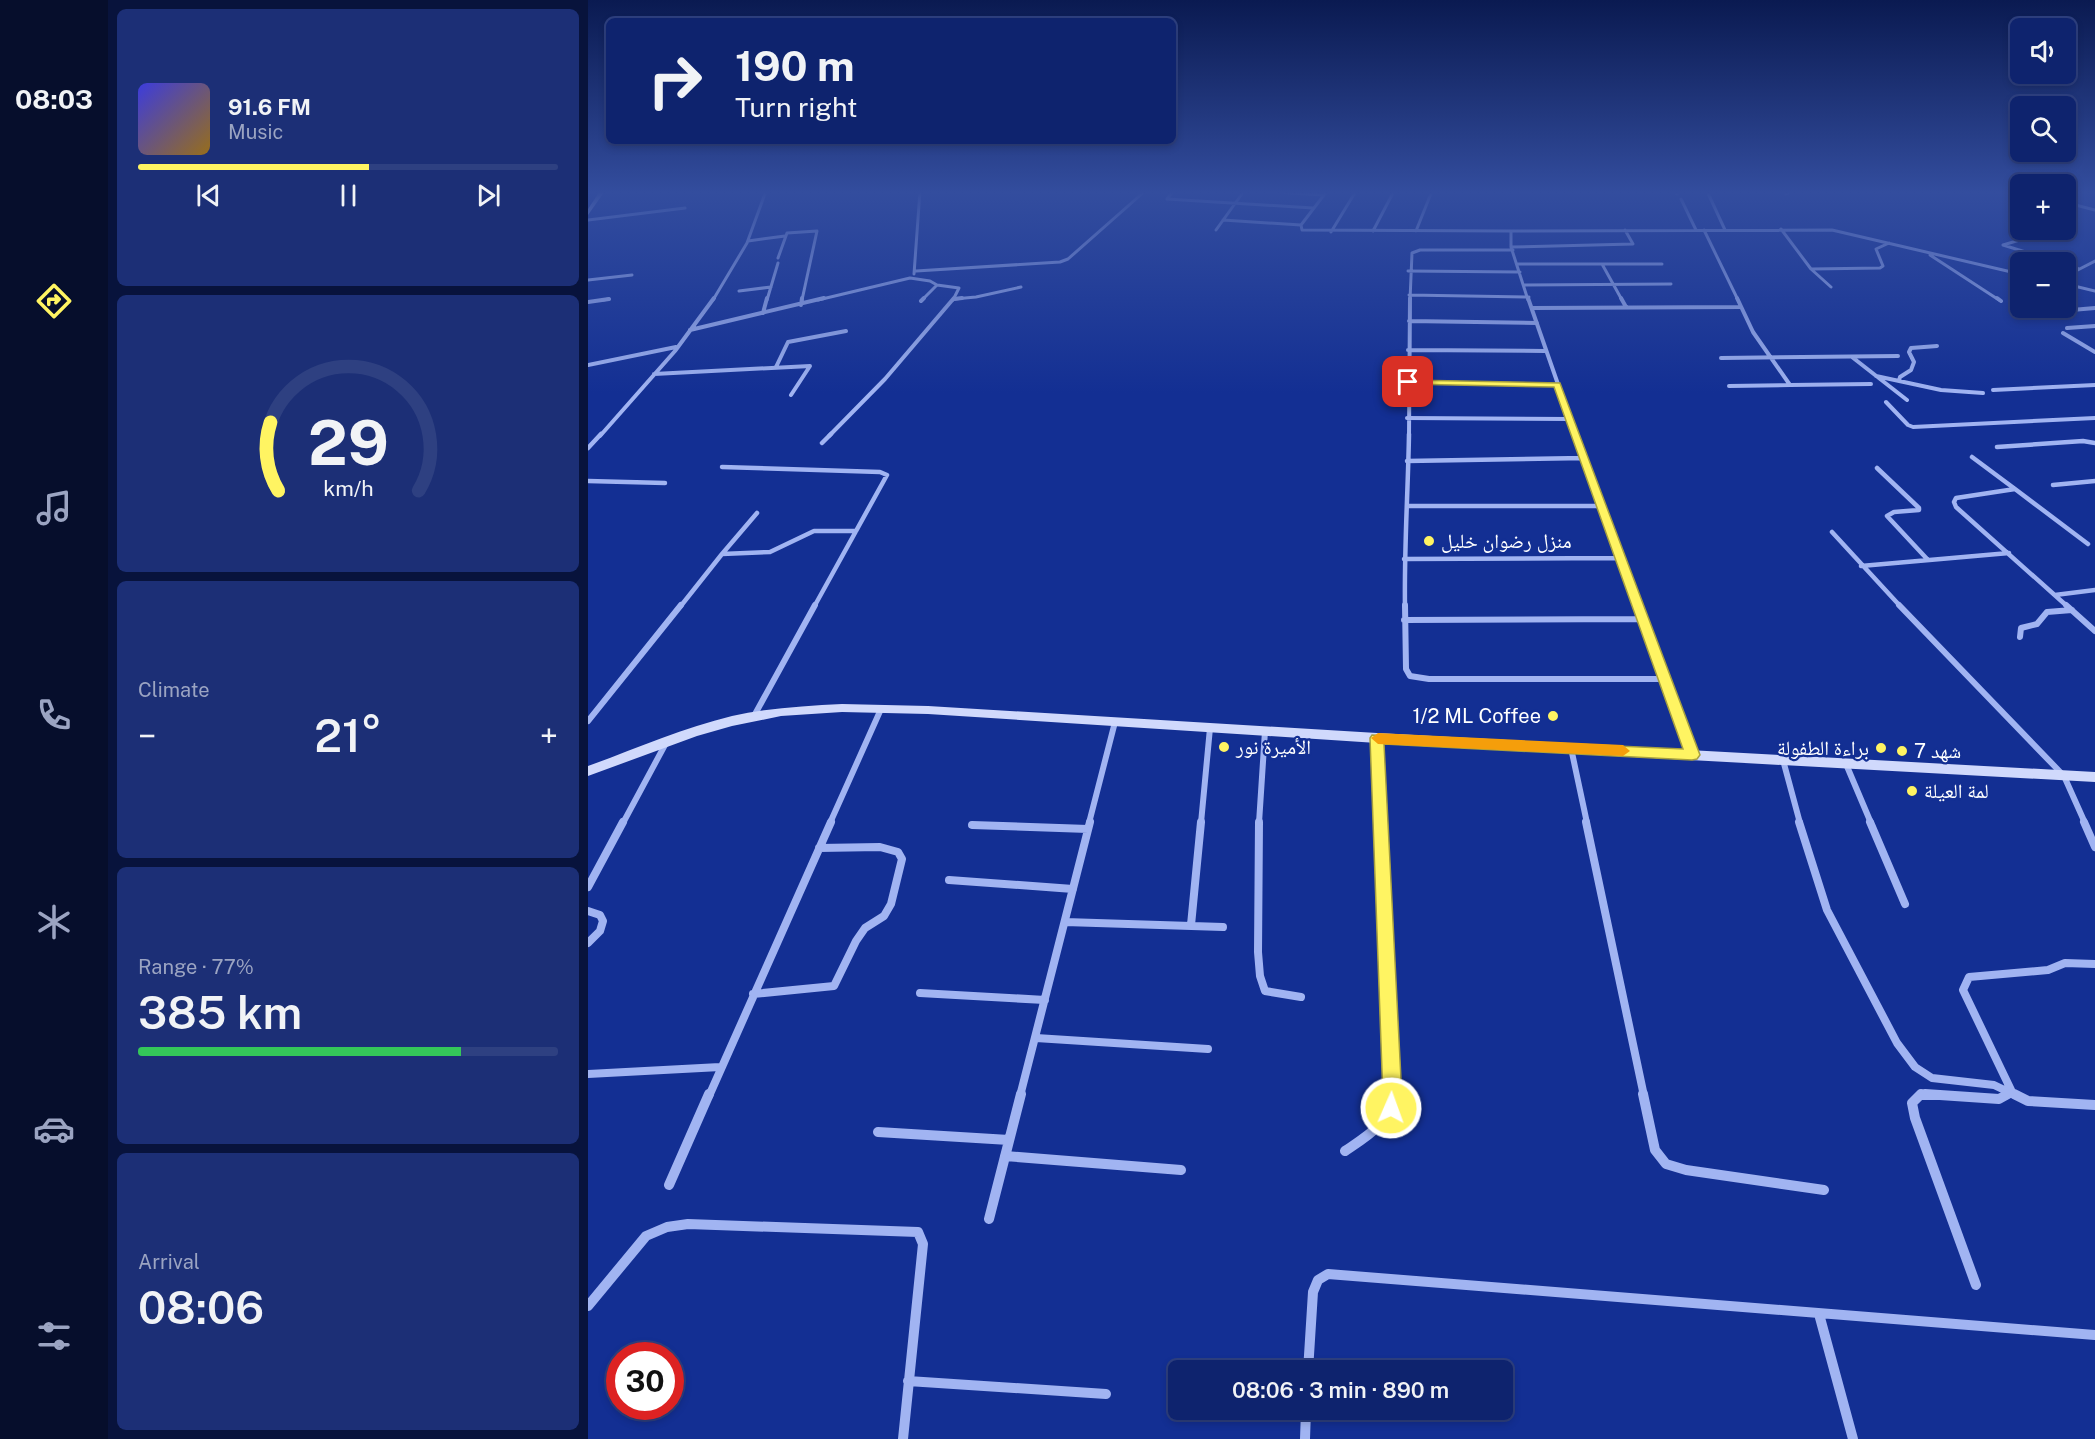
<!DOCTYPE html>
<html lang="en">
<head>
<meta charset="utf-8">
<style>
	:root { --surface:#0e236e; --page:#1c2f76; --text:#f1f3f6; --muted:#9ba4c2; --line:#2e4081; --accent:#fff462 }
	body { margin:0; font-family:"Public Sans","Noto Naskh Arabic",sans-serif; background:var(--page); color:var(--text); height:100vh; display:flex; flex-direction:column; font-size:22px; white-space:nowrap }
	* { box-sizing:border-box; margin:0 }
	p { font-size:20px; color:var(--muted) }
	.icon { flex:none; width:33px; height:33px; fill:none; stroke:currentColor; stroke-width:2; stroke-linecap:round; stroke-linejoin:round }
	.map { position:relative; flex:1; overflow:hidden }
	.details { display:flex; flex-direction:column; gap:9px; padding:9px; background:#08133c; width:480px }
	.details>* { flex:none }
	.hud { position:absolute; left:18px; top:18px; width:570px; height:126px; border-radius:9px; box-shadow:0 3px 9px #0003,0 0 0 2px var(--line); background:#0e236e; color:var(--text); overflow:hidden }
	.fabs { position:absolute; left:1422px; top:18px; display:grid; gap:12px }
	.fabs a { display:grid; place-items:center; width:66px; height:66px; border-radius:9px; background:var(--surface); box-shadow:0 3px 9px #0003,0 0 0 2px var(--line); font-size:30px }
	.speed { position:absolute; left:18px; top:1342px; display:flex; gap:12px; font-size:30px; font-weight:700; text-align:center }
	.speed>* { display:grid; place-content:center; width:78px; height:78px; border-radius:50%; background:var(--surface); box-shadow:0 3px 9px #0003,0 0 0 2px var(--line); line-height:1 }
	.speed .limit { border:9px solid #d22; background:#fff; color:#111 }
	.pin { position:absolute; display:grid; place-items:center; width:51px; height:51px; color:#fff; margin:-26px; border-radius:12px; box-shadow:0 3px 9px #0006 }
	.me { position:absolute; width:66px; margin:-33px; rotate:2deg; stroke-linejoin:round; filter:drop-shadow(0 0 4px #0008) }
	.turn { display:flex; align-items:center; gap:21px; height:126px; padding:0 30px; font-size:27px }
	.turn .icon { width:78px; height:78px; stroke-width:2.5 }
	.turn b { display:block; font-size:42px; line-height:51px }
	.big { font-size:45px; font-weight:600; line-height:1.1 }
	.details .widget { flex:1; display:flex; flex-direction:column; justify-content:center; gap:9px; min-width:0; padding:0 21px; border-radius:9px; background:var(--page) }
	.details .dial { align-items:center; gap:0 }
	.dial svg { height:156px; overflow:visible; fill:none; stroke:var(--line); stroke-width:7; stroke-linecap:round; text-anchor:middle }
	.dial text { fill:var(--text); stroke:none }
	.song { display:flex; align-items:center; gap:18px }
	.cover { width:72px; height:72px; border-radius:9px; background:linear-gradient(135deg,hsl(240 70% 55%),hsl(40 70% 35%)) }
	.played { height:6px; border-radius:3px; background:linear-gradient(90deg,var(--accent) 55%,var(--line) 55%) }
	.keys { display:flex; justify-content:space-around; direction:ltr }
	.heat { display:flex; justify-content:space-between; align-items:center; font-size:33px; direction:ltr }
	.charge { height:9px; border-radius:4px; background:linear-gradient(90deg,#34c759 77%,var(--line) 0) }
	.trip { position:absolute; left:580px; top:1360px; width:345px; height:60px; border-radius:9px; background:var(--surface); box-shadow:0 3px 9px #0003,0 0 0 2px var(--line); font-weight:600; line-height:60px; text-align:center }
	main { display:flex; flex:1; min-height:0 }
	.tabs { display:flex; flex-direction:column; width:108px; justify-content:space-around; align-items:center; background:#060e2c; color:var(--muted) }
	.tabs .icon { width:42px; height:42px }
	.tabs .selected { color:var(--accent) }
	.tabs b { font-size:27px; color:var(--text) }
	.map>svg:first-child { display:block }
</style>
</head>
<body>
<main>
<nav class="tabs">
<b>08:03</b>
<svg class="icon selected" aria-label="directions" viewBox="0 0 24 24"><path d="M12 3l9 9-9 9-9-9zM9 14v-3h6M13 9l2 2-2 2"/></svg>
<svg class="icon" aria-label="music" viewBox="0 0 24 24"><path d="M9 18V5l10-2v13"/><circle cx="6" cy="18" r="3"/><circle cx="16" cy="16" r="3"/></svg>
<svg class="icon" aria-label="phone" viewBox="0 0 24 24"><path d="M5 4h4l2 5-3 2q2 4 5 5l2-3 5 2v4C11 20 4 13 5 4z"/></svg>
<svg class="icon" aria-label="climate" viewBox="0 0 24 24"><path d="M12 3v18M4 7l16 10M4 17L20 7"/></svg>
<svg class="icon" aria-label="car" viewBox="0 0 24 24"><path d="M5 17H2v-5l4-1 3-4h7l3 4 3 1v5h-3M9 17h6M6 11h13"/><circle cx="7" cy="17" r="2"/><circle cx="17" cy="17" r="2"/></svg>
<svg class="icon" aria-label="filters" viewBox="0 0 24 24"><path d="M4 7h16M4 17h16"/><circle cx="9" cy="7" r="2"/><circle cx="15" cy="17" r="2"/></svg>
</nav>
<section class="details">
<div class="widget">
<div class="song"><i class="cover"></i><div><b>91.6 FM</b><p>Music</p></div></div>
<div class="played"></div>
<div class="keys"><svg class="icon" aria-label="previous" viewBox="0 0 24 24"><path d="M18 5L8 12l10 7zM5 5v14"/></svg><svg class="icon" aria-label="pause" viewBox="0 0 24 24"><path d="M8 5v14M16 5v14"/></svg><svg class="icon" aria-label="next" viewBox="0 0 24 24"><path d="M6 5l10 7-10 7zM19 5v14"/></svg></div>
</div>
<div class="widget dial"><svg viewBox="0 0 100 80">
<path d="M14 69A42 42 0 1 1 86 69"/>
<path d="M14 69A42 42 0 0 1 10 34" stroke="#fff462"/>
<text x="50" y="56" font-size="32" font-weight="700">29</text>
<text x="50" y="72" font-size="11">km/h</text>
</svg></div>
<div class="widget"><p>Climate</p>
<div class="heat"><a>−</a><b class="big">21°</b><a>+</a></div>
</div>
<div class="widget"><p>Range · 77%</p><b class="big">385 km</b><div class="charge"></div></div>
<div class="widget"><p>Arrival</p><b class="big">08:06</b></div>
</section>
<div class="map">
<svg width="1507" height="1439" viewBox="0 0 1507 1439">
	<rect width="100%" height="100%" fill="#132f93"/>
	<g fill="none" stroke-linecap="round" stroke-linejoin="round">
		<path stroke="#a1b4f2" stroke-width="3" d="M 585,191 L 579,199 L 725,208
			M 676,191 L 735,195
			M 739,191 L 713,225 L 714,230 L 923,231
			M 851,191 L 857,192
			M 1088,191 L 1089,194
			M 1119,191 L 1137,230
			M 1198,194 L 1204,191
			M 1093,199 L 1108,230
			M 1480,203 L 1507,210
			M 0,220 L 97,208
			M 635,220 L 713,225
			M 1193,229 L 1223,269 L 1243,287
			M 628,230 L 656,191
			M 1116,230 L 1150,300
			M 1465,230 L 1415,245 L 1470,262
			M 785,231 L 806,191
			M 828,231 L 844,191
			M 743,232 L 768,191
			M 160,241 L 197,236
			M 923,247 L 1045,244 L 1037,230
			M 1342,255 L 1411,300
			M 190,258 L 199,233 L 229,231 L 214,300
			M 930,264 L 1074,264
			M 1014,264 L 1034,300
			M 1478,265 L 1491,269
			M 1223,269 L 1292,268 L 1295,266 L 1288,249 L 1301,243
			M 328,271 L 472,262 L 480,259 L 557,191
			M 820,271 L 932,272
			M 326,274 L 332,191
			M 1478,276 L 1507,261
			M 0,280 L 44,275
			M 1478,284 L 1507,291
			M 349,285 L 371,288 L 365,300
			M 937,285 L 1083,284
			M 151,291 L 183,287
			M 821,295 L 941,297
			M 366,299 L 388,297 L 433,287
			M 15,300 L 21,299
			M 125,300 L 159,243 L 178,191
			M 179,300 L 190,263
			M 230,300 L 322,278 L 342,281 L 349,285 L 334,300
			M 822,300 L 824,253 L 832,250 L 925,250
			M 940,300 L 923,247 L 923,231 L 1244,230 L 1432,274"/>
		<path stroke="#a1b4f2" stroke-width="4" d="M 940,298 L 988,436
			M 1033,298 L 1038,307
			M 1149,298 L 1165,332 L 1202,385 L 1283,384
			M 1409,298 L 1413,301
			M 366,299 L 374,298
			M 333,301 L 336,298
			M 0,302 L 21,299
			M 213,305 L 214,298
			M 945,308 L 1152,307
			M 1472,311 L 1507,308
			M 175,313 L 179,298
			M 821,321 L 949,323
			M 1479,328 L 1507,326
			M 102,330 L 236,298
			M 1475,333 L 1507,352
			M 820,350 L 957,351
			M 1264,357 L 1319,400
			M 1133,358 L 1310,356
			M 0,365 L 88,347
			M 188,367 L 200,342 L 258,331
			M 66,374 L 222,366 L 203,395
			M 1288,376 L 1353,390 L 1395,393
			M 1311,381 L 1312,377 L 1323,370 L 1326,362 L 1321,352 L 1323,348 L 1349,346
			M 821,382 L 969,385
			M 1141,386 L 1202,385
			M 1405,390 L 1507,385
			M 1298,402 L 1320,425 L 1325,427 L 1507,418
			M 819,418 L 982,419
			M 12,436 L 87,351 L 126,298
			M 241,436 L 297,379 L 366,298
			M 821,436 L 822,298"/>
		<path stroke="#a1b4f2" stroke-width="4.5" d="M 987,434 L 1051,607
			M 234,443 L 243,434
			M 1409,447 L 1495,441 L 1507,443
			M 0,448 L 13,434
			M 1384,457 L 1427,489 L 1368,498 L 1366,502 L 1368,507 L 1480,607
			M 819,461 L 996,458
			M 134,467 L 292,472 L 299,475 L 226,607
			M 1289,468 L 1331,508 L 1331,510 L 1306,512 L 1299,516 L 1340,560
			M 0,481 L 77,483
			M 1465,485 L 1507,481
			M 1427,489 L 1500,544
			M 820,506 L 1015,506
			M 1244,532 L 1313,607
			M 134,554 L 169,513
			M 816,559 L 1032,558
			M 1273,566 L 1421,553
			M 1467,595 L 1507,590
			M 92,607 L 134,554 L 182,552 L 226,531 L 268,531
			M 817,607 C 816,549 820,492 821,434"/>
		<path stroke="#a1b4f2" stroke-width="6" d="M 817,605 L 818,669 L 822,676 L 841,679 L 1076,679
			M 1050,605 L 1105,755
			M 1311,605 L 1476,776 L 1497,823
			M 1478,605 L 1507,631
			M 816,620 L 1055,619
			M 1432,637 L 1433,628 L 1449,624 L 1459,612 L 1484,610
			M 166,716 L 227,605
			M 0,721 L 93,605
			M 789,738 L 793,823
			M 983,748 L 999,823
			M 1195,760 L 1212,823
			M 1258,764 L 1283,823
			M 35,823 L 78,743
			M 242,823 L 293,709
			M 501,823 L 527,722
			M 613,823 L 622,728
			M 671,823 L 677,731"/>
		<path stroke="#a1b4f2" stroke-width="8" d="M 671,822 L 670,952 L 672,976 L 677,991 L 713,997
			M 793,822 L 805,1096
			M 998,822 L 1056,1096
			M 1211,822 L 1239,910 L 1309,1043 L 1327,1067 L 1344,1078 L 1406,1085 L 1429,1096
			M 1282,822 L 1317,904
			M 1496,822 L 1507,847
			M 384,825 L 500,829
			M 361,880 L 485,889
			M 0,887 L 35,822
			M 0,911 L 12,915 L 15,921 L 12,931 L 0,943
			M 477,922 L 635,927
			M 603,925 L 613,822
			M 332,993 L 457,1000
			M 165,994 L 246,986 L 268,941 L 277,928 L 296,916 L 303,904 L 314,859 L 310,852 L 292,847 L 231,848
			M 448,1038 L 620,1049
			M 0,1074 L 132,1067
			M 121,1096 L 243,822
			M 432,1096 L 502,822
			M 1331,1096 L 1360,1096
			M 1417,1096 L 1424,1092 L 1375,990 L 1381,977 L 1460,970 L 1477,963 L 1507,964"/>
		<path stroke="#a1b4f2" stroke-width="10" d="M 1055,1094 L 1067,1150 L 1078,1164 L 1098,1170 L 1236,1190
			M 1333,1094 L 1324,1103 L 1327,1118 L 1388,1285
			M 1337,1094 L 1411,1099 L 1420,1094
			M 1426,1094 L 1440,1101 L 1507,1105
			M 290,1132 L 421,1140
			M 757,1151 C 776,1138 806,1121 805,1094
			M 417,1156 L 593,1170
			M 81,1185 L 121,1094
			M 401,1219 L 433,1094
			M 0,1306 L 58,1236 L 79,1227 L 100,1224 L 330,1232 L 335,1244 L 315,1439
			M 1231,1314 L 1265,1439
			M 720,1371 L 725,1292 L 730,1280 L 740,1274 L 1507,1335
			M 320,1381 L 518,1394
			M 717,1439 L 718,1410"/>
		<path fill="#d0d9fc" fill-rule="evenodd" d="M 12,191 L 17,191 L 0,215 L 0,209 Z
			M 254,704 L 340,706 L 789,733 L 1507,772 L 1507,782 L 789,743 L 340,714 L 254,712 L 193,716 L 144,726 L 109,736 L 0,776 L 0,766 C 47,749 95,728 144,716 C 180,708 217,706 254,704 Z"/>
	</g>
	<linearGradient id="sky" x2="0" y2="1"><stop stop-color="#0a1a51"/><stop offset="0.49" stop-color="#334d9e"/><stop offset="1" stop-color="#334d9e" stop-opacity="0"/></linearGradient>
	<rect width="1507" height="393" fill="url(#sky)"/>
	<path fill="#fff462" stroke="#a69f40" stroke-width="1.5" d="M 820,380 L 972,383 L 1112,755 L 1109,759 L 1104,760 L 796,744 L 814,1099 L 810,1115 L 803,1118 L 796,1115 L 793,1108 L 795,1099 L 782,738 L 784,735 L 1095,749 L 966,387 L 817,384 L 816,382 Z"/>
	<path fill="#f59e0b" d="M 790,733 L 1035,745 L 1042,751 L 1035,756 L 790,744 L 783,738 Z"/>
	<g fill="#fff462" stroke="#132f93" stroke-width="2">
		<circle cx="841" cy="541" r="6"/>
		<circle cx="965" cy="716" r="6"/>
		<circle cx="636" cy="747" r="6"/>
		<circle cx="1293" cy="748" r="6"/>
		<circle cx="1314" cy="751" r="6"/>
		<circle cx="1324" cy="791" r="6"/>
	</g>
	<g text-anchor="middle" stroke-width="4.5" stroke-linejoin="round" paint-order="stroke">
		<g font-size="20" fill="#fff" stroke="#132f93" text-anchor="start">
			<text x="853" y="548">منزل رضوان خليل</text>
			<text x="953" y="723" text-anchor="end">1/2 ML Coffee</text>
			<text x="648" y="754">الأميرة نور</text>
			<text x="1281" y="755" text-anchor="end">براءة الطفولة</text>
			<text x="1326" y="758">شهد 7</text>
			<text x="1336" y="798">لمة العيلة</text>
		</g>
	</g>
</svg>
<div class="fabs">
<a><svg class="icon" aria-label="sound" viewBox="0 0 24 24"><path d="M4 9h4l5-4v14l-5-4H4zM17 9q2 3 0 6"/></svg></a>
<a><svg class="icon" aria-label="search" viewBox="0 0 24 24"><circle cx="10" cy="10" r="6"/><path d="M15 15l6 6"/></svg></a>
<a>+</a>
<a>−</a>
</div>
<div class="speed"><div class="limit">30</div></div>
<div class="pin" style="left:820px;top:382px;background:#d93025"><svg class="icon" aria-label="arrive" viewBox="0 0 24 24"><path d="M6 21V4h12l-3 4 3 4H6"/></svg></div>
<svg class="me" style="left:803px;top:1108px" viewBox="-20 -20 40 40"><circle r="17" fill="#fff462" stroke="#fff" stroke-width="3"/><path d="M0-11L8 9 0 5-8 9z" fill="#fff"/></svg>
<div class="trip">08:06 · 3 min · 890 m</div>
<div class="hud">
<div class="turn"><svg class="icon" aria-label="right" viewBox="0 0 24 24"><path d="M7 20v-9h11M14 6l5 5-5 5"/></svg><div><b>190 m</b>Turn right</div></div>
</div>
</div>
</main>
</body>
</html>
